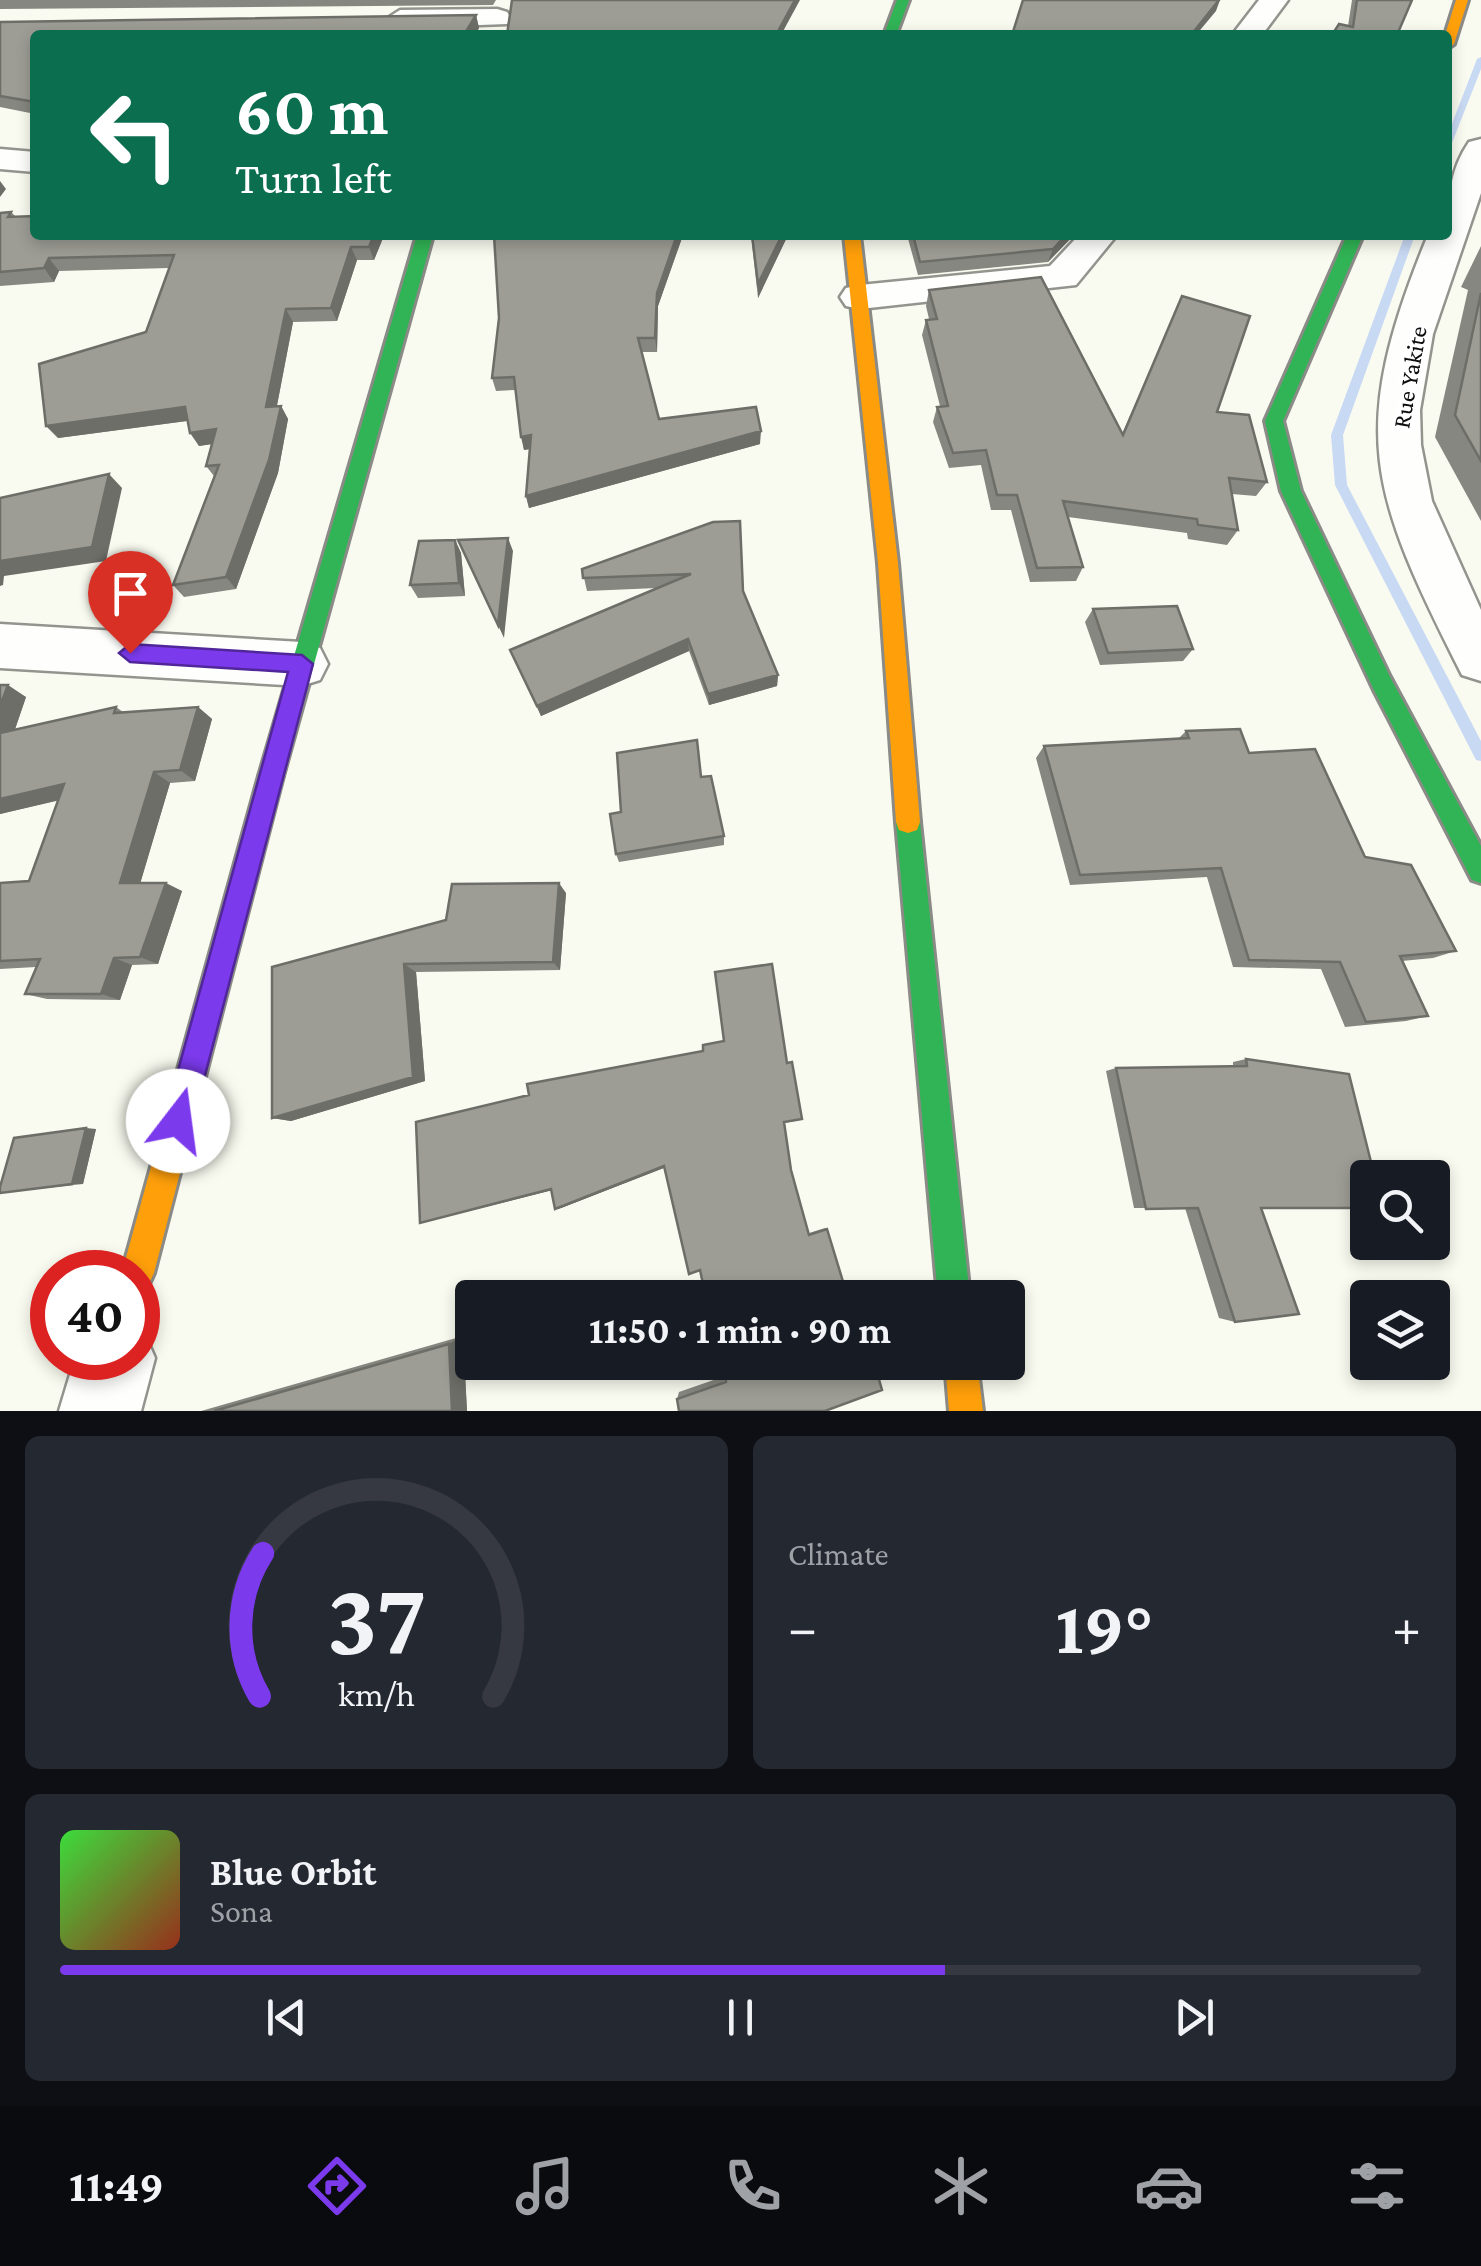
<!DOCTYPE html>
<html lang="en">
<head>
<meta charset="utf-8">
<style>
	:root { --surface:#171b24; --page:#242831; --text:#f1f3f6; --muted:#9ea1a6; --line:#363941; --accent:#7c3aed }
	body { margin:0; font-family:"Crimson Pro",serif; background:var(--page); color:var(--text); height:100vh; display:flex; flex-direction:column; font-size:38px; white-space:nowrap }
	* { box-sizing:border-box; margin:0 }
	p { font-size:32px; color:var(--muted) }
	.icon { flex:none; width:55px; height:55px; fill:none; stroke:currentColor; stroke-width:2; stroke-linecap:round; stroke-linejoin:round }
	.map { position:relative; height:1411px; overflow:hidden }
	.sheet { display:flex; flex-direction:column; gap:25px; padding:25px; background:#0d0f14; flex:1 }
	.sheet>* { flex:none }
	.hud { position:absolute; left:30px; top:30px; width:1422px; height:210px; border-radius:10px; box-shadow:0 5px 15px #0003; background:#0b6e4f; color:#fff; overflow:hidden }
	.tools { position:absolute; left:1350px; top:1160px; display:grid; gap:20px }
	.tools a { display:grid; place-items:center; width:100px; height:100px; border-radius:10px; background:var(--surface); box-shadow:0 5px 15px #0003; font-size:50px }
	.speed { position:absolute; left:30px; top:1250px; display:flex; gap:20px; font-size:50px; font-weight:700; text-align:center }
	.speed>* { display:grid; place-content:center; width:130px; height:130px; border-radius:50%; background:var(--surface); box-shadow:0 5px 15px #0003; line-height:1 }
	.speed .limit { border:15px solid #d22; background:#fff; color:#111 }
	.pin { position:absolute; display:grid; place-items:center; width:85px; height:85px; color:#fff; margin:-102px -42px; border-radius:50% 50% 50% 0; rotate:-45deg; box-shadow:0 0 10px #0007 }
	.pin .icon { rotate:45deg }
	.me { position:absolute; width:110px; margin:-55px; rotate:15deg; stroke-linejoin:round; filter:drop-shadow(0 0 8px #0008) }
	.turn { display:flex; align-items:center; gap:35px; height:210px; padding:0 40px; font-size:45px }
	.turn .icon { width:130px; height:130px; stroke-width:2.5 }
	.turn b { display:block; font-size:70px; line-height:85px }
	.big { font-size:75px; font-weight:700; line-height:1.1 }
	.sheet .card { flex:1; display:flex; flex-direction:column; justify-content:center; gap:15px; min-width:0; padding:0 35px; border-radius:15px; background:var(--page) }
	.sheet .dial { align-items:center; gap:0 }
	.dial svg { height:260px; overflow:visible; fill:none; stroke:var(--line); stroke-width:7; stroke-linecap:round; text-anchor:middle }
	.dial text { fill:var(--text); stroke:none }
	.song { display:flex; align-items:center; gap:30px }
	.cover { width:120px; height:120px; border-radius:15px; background:linear-gradient(135deg,hsl(120 70% 55%),hsl(10 70% 35%)) }
	.played { height:10px; border-radius:5px; background:linear-gradient(90deg,var(--accent) 65%,var(--line) 65%) }
	.keys { display:flex; justify-content:space-around; direction:ltr }
	.heat { display:flex; justify-content:space-between; align-items:center; font-size:55px; direction:ltr }
	.sheet .tiles { flex:1; display:grid; gap:25px; grid-template-columns:1fr 1fr }
	.card:last-child { grid-column:span 2 }
	.trip { position:absolute; left:455px; top:1280px; width:570px; height:100px; border-radius:10px; background:var(--surface); box-shadow:0 5px 15px #0003; font-weight:700; line-height:100px; text-align:center }
	.dock { display:flex; height:160px; justify-content:space-around; align-items:center; background:#090b0e; color:var(--muted) }
	.dock .icon { width:70px; height:70px }
	.dock .current { color:var(--accent) }
	.dock b { font-size:45px; color:var(--text) }
	.map>svg:first-child { display:block }
</style>
</head>
<body>
<div class="map">
<svg width="1481" height="1411" viewBox="0 0 1481 1411">
	<rect width="100%" height="100%" fill="#fafbf0"/>
	<g fill="none" stroke-linecap="round" stroke-linejoin="round">
		<path fill="#c8d9f4" fill-rule="evenodd" d="M 1481,57 L 1481,69 L 1452,143 L 1448,145 L 1448,134 L 1477,59 Z
			M 1405,235 L 1415,235 L 1343,435 L 1347,485 L 1481,741 L 1481,761 L 1476,760 L 1335,485 L 1331,435 Z"/>
		<defs>
			<path id="street" d="M 1259,0 L 1288,0 L 1262,35 L 1232,35 Z
				M 497,9 L 507,12 L 511,18 L 507,24 L 400,28 L 386,19 L 400,10 Z
				M 1481,139 L 1481,193 L 1433,334 L 1420,410 L 1421,445 L 1432,501 L 1481,610 L 1481,681 L 1462,675 C 1369,491 1347,432 1428,235 L 1448,235 C 1448,201 1449,171 1469,142 Z
				M 0,149 L 35,152 L 35,172 L 0,169 Z
				M 1079,235 L 1117,235 L 1076,285 L 860,309 L 846,306 L 840,297 L 846,288 L 860,285 L 1050,266 Z
				M 0,624 L 301,642 L 320,648 L 328,664 L 320,680 L 301,686 L 0,668 Z
				M 138,1327 L 143,1330 L 155,1358 L 141,1411 L 59,1411 L 75,1358 L 138,1358 Z"/>
			<path id="fast" d="M 897,0 L 909,0 L 896,35 L 884,35 Z
				M 417,235 L 433,235 L 283,776 L 279,784 L 271,787 L 263,784 L 259,776 Z
				M 1347,235 L 1363,235 L 1283,421 L 1301,491 L 1390,677 L 1481,846 L 1481,883 L 1472,880 L 1374,690 L 1281,491 L 1265,421 Z
				M 908,811 L 917,814 L 920,822 L 970,1298 L 938,1298 L 896,822 L 899,814 Z"/>
			<path id="slow" d="M 1456,0 L 1468,0 L 1454,44 L 1448,48 L 1445,35 Z
				M 844,235 L 860,235 L 898,563 L 920,822 L 917,830 L 908,833 L 899,830 L 896,822 L 878,563 Z
				M 271,765 L 279,768 L 283,776 L 154,1273 L 149,1284 L 138,1289 L 138,1272 L 122,1272 L 259,776 L 263,768 Z
				M 945,1362 L 977,1362 L 983,1411 L 949,1411 Z"/>
		</defs>
		<use href="#street" stroke="#94948f" stroke-width="5"/>
		<use href="#fast" stroke="#8a8b86" stroke-width="6"/>
		<use href="#slow" stroke="#8a8b86" stroke-width="6"/>
		<use href="#street" fill="#fefefd" fill-rule="evenodd"/>
		<use href="#fast" fill="#30b455" fill-rule="evenodd"/>
		<use href="#slow" fill="#ff9f0a" fill-rule="evenodd"/>
	</g>
	<path fill="#878781" d="M 0,0 L 496,0 L 493,5 L 0,9 Z
		M 1352,0 L 1412,0 L 1397,35 L 1348,26 Z
		M 476,15 L 479,28 L 475,35 L 35,35 L 35,114 L 0,107 L 0,22 Z
		M 11,212 L 35,235 L 404,235 L 402,239 L 383,238 L 374,260 L 357,260 L 337,321 L 293,322 L 277,406 L 281,406 L 288,419 L 278,473 L 236,589 L 184,597 L 173,585 L 214,476 L 206,466 L 212,444 L 199,446 L 187,421 L 58,438 L 146,332 L 169,268 L 59,271 L 54,282 L 0,286 L 0,213 Z
		M 444,235 L 683,235 L 658,306 L 657,352 L 642,352 L 659,419 L 760,444 L 529,508 L 526,496 L 530,449 L 524,450 L 515,390 L 496,391 L 492,378 L 499,318 L 494,240 L 446,239 Z
		M 751,235 L 788,235 L 758,298 Z
		M 907,235 L 1074,235 L 1048,262 L 918,275 Z
		M 1481,246 L 1481,521 L 1435,437 L 1468,290 L 1461,287 Z
		M 929,290 L 1122,434 L 1182,296 L 1217,412 L 1267,482 L 1256,496 L 1232,494 L 1238,530 L 1227,545 L 1188,539 L 1187,533 L 1068,517 L 1083,567 L 1076,581 L 1030,582 L 1011,510 L 991,510 L 981,465 L 949,468 L 933,422 L 937,407 L 940,406 L 922,335 L 926,320 L 929,319 L 926,306 Z
		M 713,522 L 778,675 L 777,686 L 709,705 L 689,651 L 541,716 L 510,650 L 657,588 L 587,591 L 582,569 Z
		M 455,540 L 461,553 L 465,596 L 418,598 L 410,585 Z
		M 1093,609 L 1193,649 L 1183,661 L 1100,665 L 1085,622 Z
		M 0,685 L 26,697 L 15,729 L 116,707 L 123,712 L 198,707 L 212,719 L 195,781 L 170,783 L 140,883 L 182,891 L 158,964 L 132,965 L 120,1000 L 47,999 L 25,994 L 36,967 L 0,969 L 0,883 L 29,881 L 58,800 L 0,814 Z
		M 1186,731 L 1249,753 L 1365,857 L 1456,951 L 1433,958 L 1402,961 L 1428,1016 L 1406,1021 L 1345,1027 L 1321,969 L 1233,967 L 1207,877 L 1070,885 L 1036,758 L 1044,746 L 1179,738 Z
		M 701,777 L 724,836 L 724,845 L 619,862 L 616,854 L 621,812 Z
		M 566,893 L 560,970 L 416,972 L 425,1081 L 291,1121 L 272,1118 L 272,967 Z
		M 1246,1059 L 1261,1208 L 1235,1322 L 1219,1318 L 1185,1208 L 1134,1208 L 1106,1071 L 1116,1068 L 1233,1067 L 1233,1062 Z
		M 787,1063 L 802,1119 L 800,1120 L 784,1123 L 791,1170 L 809,1233 L 825,1228 L 827,1229 L 700,1270 L 664,1168 L 561,1208 L 555,1209 L 551,1190 L 429,1221 Z
		M 96,1129 L 83,1184 L 0,1193 Z
		M 463,1336 L 467,1411 L 201,1411 Z
		M 874,1362 L 677,1399 L 679,1392 L 725,1376 Z"/>
	<path fill="#6e6e69" d="M 795,0 L 800,0 L 781,35 L 776,35 Z
		M 1220,0 L 1216,11 L 1196,35 L 1191,35 Z
		M 476,15 L 479,28 L 475,35 L 464,35 Z
		M 0,181 L 6,189 L 0,197 Z
		M 374,235 L 381,235 L 383,238 L 374,260 L 369,247 Z
		M 677,235 L 683,235 L 658,306 L 657,352 L 655,338 L 657,293 Z
		M 782,235 L 788,235 L 758,298 L 758,284 Z
		M 1066,235 L 1074,235 L 1048,262 L 1053,249 Z
		M 351,247 L 357,260 L 337,321 L 331,308 Z
		M 49,258 L 59,271 L 54,282 L 44,268 Z
		M 286,309 L 293,322 L 274,420 L 266,407 Z
		M 281,406 L 288,419 L 278,473 L 236,589 L 226,577 Z
		M 185,407 L 194,420 L 58,438 L 46,426 Z
		M 216,429 L 225,442 L 199,446 L 190,433 Z
		M 761,431 L 760,444 L 529,508 L 526,496 Z
		M 531,435 L 535,448 L 524,450 L 521,437 Z
		M 109,474 L 122,488 L 106,561 L 4,576 L 3,585 L 0,586 L 0,561 Z
		M 508,538 L 513,551 L 504,638 L 498,625 Z
		M 455,540 L 461,553 L 465,596 L 459,583 Z
		M 688,639 L 689,651 L 541,716 L 537,706 Z
		M 778,675 L 777,686 L 709,705 L 708,694 Z
		M 8,685 L 26,697 L 9,747 L 0,742 L 0,706 Z
		M 198,707 L 212,719 L 195,781 L 180,770 Z
		M 154,772 L 170,783 L 138,891 L 120,883 Z
		M 64,784 L 82,795 L 0,814 L 0,799 Z
		M 166,883 L 182,891 L 158,964 L 140,957 Z
		M 559,883 L 566,893 L 560,970 L 553,962 Z
		M 114,958 L 132,965 L 120,1000 L 101,994 Z
		M 404,964 L 416,972 L 425,1081 L 291,1121 L 272,1118 Z
		M 86,1128 L 96,1129 L 83,1184 L 72,1184 Z
		M 664,1166 L 666,1167 L 561,1208 L 555,1209 Z
		M 551,1189 L 557,1189 L 420,1223 Z
		M 463,1336 L 467,1411 L 452,1411 L 449,1344 Z"/>
	<path fill="#9d9d96" stroke="#6e6e69" stroke-width="2.5" d="M 512,0 L 795,0 L 776,35 L 507,35 Z
		M 1023,0 L 1219,0 L 1191,35 L 1012,35 Z
		M 1357,0 L 1412,0 L 1397,35 L 1332,35 L 1339,24 L 1353,27 Z
		M 476,15 L 464,35 L 35,35 L 35,102 L 0,96 L 0,22 Z
		M 11,212 L 8,217 L 35,216 L 35,235 L 374,235 L 369,247 L 351,247 L 331,308 L 286,309 L 266,407 L 281,406 L 269,460 L 226,577 L 173,585 L 219,465 L 206,466 L 216,429 L 190,433 L 185,407 L 46,426 L 39,364 L 146,332 L 174,255 L 49,258 L 44,268 L 0,272 L 0,213 Z
		M 494,235 L 677,235 L 657,293 L 655,338 L 638,338 L 659,419 L 756,407 L 761,431 L 526,496 L 531,435 L 521,437 L 514,377 L 492,378 L 499,318 Z
		M 752,235 L 782,235 L 758,284 Z
		M 913,235 L 1066,235 L 1053,249 L 920,262 Z
		M 1041,277 L 1123,435 L 1182,296 L 1250,316 L 1217,412 L 1249,415 L 1267,482 L 1229,478 L 1238,530 L 1198,525 L 1197,519 L 1063,501 L 1083,567 L 1037,568 L 1017,495 L 997,495 L 986,450 L 953,453 L 937,407 L 948,406 L 926,320 L 937,319 L 929,290 Z
		M 1481,293 L 1481,461 L 1455,415 Z
		M 109,474 L 92,547 L 0,561 L 0,498 Z
		M 740,521 L 743,591 L 778,675 L 708,694 L 688,639 L 537,706 L 510,650 L 691,574 L 583,578 L 582,569 L 713,522 Z
		M 508,538 L 498,625 L 458,540 Z
		M 455,540 L 459,583 L 410,585 L 419,541 Z
		M 1177,606 L 1193,649 L 1108,653 L 1093,609 Z
		M 0,685 L 8,685 L 0,706 Z
		M 116,707 L 114,713 L 198,707 L 180,770 L 154,772 L 120,883 L 166,883 L 140,957 L 114,958 L 101,994 L 25,994 L 40,959 L 0,961 L 0,883 L 29,881 L 64,784 L 0,799 L 0,733 Z
		M 1240,729 L 1249,753 L 1315,749 L 1365,857 L 1411,865 L 1456,951 L 1400,956 L 1428,1016 L 1366,1022 L 1340,962 L 1249,960 L 1221,868 L 1080,875 L 1044,746 L 1189,738 L 1186,731 Z
		M 697,740 L 701,777 L 711,776 L 724,836 L 616,854 L 610,814 L 621,812 L 617,753 Z
		M 559,883 L 553,962 L 404,964 L 413,1077 L 272,1118 L 272,967 L 446,920 L 452,884 Z
		M 772,964 L 787,1063 L 792,1062 L 802,1119 L 784,1122 L 791,1170 L 809,1235 L 827,1229 L 848,1298 L 706,1298 L 700,1270 L 689,1274 L 664,1166 L 555,1209 L 551,1189 L 420,1223 L 416,1122 L 529,1095 L 527,1084 L 703,1051 L 703,1045 L 724,1041 L 715,972 Z
		M 1246,1059 L 1349,1074 L 1375,1178 L 1368,1178 L 1368,1208 L 1261,1208 L 1299,1314 L 1235,1322 L 1198,1208 L 1146,1209 L 1116,1068 L 1247,1066 Z
		M 86,1128 L 72,1184 L 0,1193 L 0,1187 L 14,1138 Z
		M 449,1344 L 452,1411 L 214,1411 Z
		M 722,1362 L 874,1362 L 882,1390 L 825,1411 L 679,1411 L 677,1399 L 726,1382 Z"/>
	<path fill="#7c3aed" stroke="#51269a" stroke-width="2.5" d="M 130,644 L 302,655 L 313,664 L 193,1121 L 189,1131 L 178,1136 L 168,1131 L 164,1121 L 288,672 L 130,662 L 119,653 Z"/>
	<g text-anchor="middle" stroke-width="10" stroke-linejoin="round" paint-order="stroke">
		<g font-size="25" fill="#0d0d0d" stroke="#fff">
			<text transform="translate(1409 377) rotate(-80)" y="9">Rue Yakite</text>
		</g>
	</g>
</svg>
<div class="tools">
<a><svg class="icon" aria-label="search" viewBox="0 0 24 24"><circle cx="10" cy="10" r="6"/><path d="M15 15l6 6"/></svg></a>
<a><svg class="icon" aria-label="layers" viewBox="0 0 24 24"><path d="M12 4l9 5-9 5-9-5zM3 14l9 5 9-5"/></svg></a>
</div>
<div class="speed"><div class="limit">40</div></div>
<div class="pin" style="left:130px;top:653px;background:#d93025"><svg class="icon" aria-label="arrive" viewBox="0 0 24 24"><path d="M6 21V4h12l-3 4 3 4H6"/></svg></div>
<svg class="me" style="left:178px;top:1121px" viewBox="-20 -20 40 40"><circle r="19" fill="#fff"/><path d="M0-13L10 11 0 6-10 11z" fill="#7c3aed"/></svg>
<div class="trip">11:50 · 1 min · 90 m</div>
<div class="hud">
<div class="turn"><svg class="icon" aria-label="left" viewBox="0 0 24 24"><path d="M17 20v-9H6M10 6l-5 5 5 5"/></svg><div><b>60 m</b>Turn left</div></div>
</div>
</div>
<section class="sheet">
<div class="tiles">
<div class="card dial"><svg viewBox="0 0 100 80">
<path d="M14 69A42 42 0 1 1 86 69"/>
<path d="M14 69A42 42 0 0 1 15 25" stroke="#7c3aed"/>
<text x="50" y="56" font-size="32" font-weight="700">37</text>
<text x="50" y="72" font-size="11">km/h</text>
</svg></div>
<div class="card"><p>Climate</p>
<div class="heat"><a>−</a><b class="big">19°</b><a>+</a></div>
</div>
<div class="card">
<div class="song"><i class="cover"></i><div><b>Blue Orbit</b><p>Sona</p></div></div>
<div class="played"></div>
<div class="keys"><svg class="icon" aria-label="previous" viewBox="0 0 24 24"><path d="M18 5L8 12l10 7zM5 5v14"/></svg><svg class="icon" aria-label="pause" viewBox="0 0 24 24"><path d="M8 5v14M16 5v14"/></svg><svg class="icon" aria-label="next" viewBox="0 0 24 24"><path d="M6 5l10 7-10 7zM19 5v14"/></svg></div>
</div>
</div>
</section>
<nav class="dock">
<b>11:49</b>
<svg class="icon current" aria-label="directions" viewBox="0 0 24 24"><path d="M12 3l9 9-9 9-9-9zM9 14v-3h6M13 9l2 2-2 2"/></svg>
<svg class="icon" aria-label="music" viewBox="0 0 24 24"><path d="M9 18V5l10-2v13"/><circle cx="6" cy="18" r="3"/><circle cx="16" cy="16" r="3"/></svg>
<svg class="icon" aria-label="phone" viewBox="0 0 24 24"><path d="M5 4h4l2 5-3 2q2 4 5 5l2-3 5 2v4C11 20 4 13 5 4z"/></svg>
<svg class="icon" aria-label="climate" viewBox="0 0 24 24"><path d="M12 3v18M4 7l16 10M4 17L20 7"/></svg>
<svg class="icon" aria-label="car" viewBox="0 0 24 24"><path d="M5 17H2v-5l4-1 3-4h7l3 4 3 1v5h-3M9 17h6M6 11h13"/><circle cx="7" cy="17" r="2"/><circle cx="17" cy="17" r="2"/></svg>
<svg class="icon" aria-label="filters" viewBox="0 0 24 24"><path d="M4 7h16M4 17h16"/><circle cx="9" cy="7" r="2"/><circle cx="15" cy="17" r="2"/></svg>
</nav>
</body>
</html>
